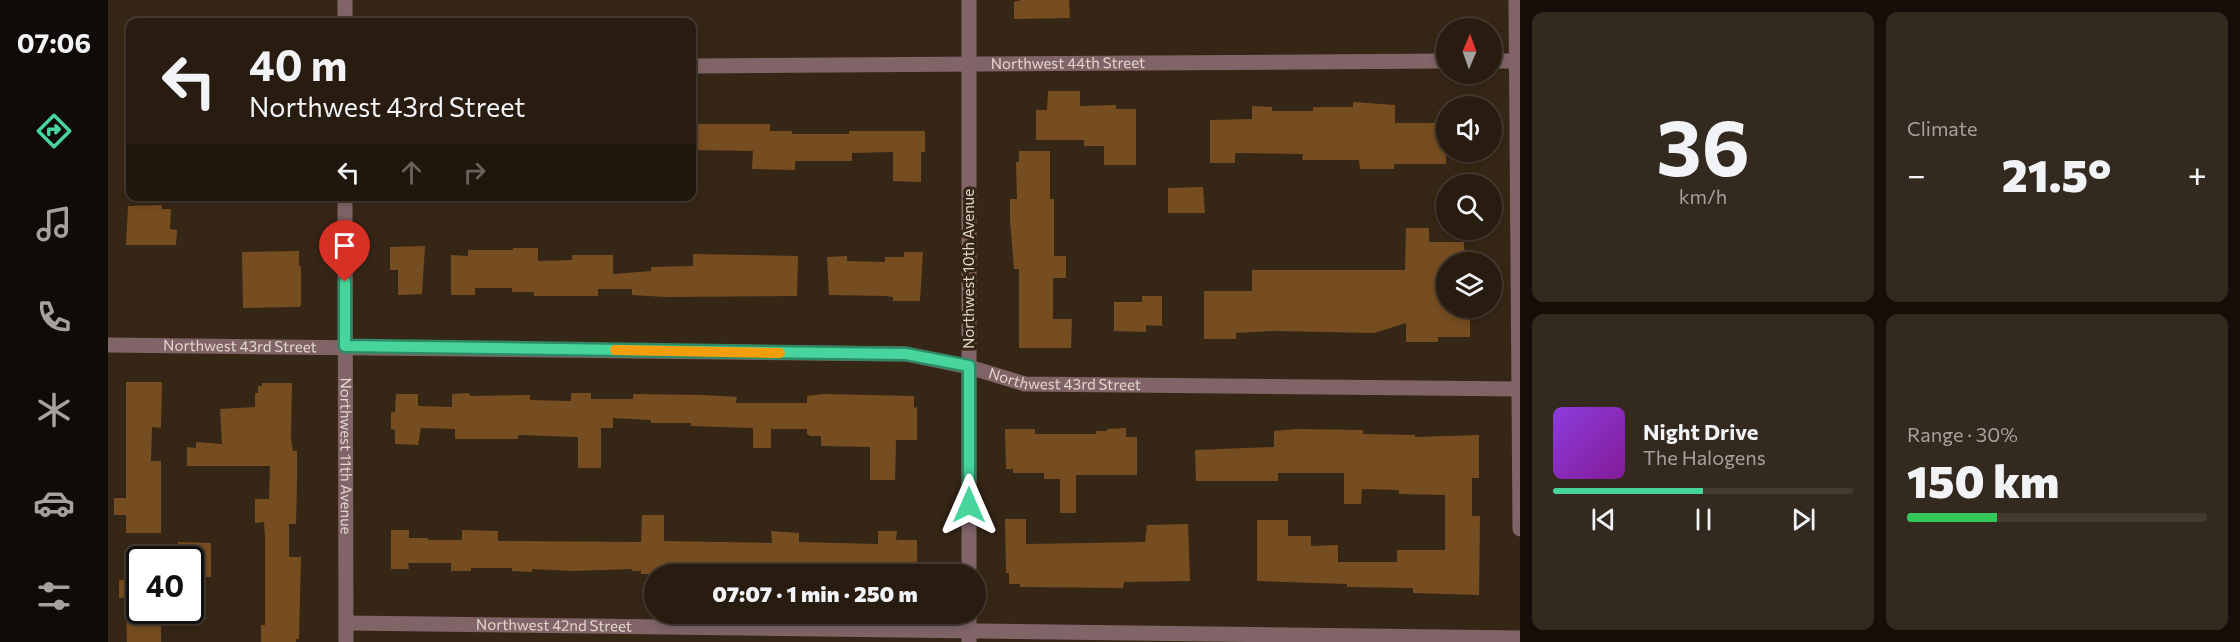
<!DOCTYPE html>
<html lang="en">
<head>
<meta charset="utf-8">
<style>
	:root { --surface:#281c10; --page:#34291e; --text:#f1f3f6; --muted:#a5a19f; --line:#443a30; --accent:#47d49d }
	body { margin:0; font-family:Commissioner,sans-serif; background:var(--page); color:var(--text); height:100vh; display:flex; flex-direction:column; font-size:22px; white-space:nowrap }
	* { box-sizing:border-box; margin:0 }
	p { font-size:20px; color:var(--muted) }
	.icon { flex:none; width:33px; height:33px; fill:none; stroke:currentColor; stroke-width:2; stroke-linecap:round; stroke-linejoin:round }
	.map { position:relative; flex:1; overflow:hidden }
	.side { display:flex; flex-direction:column; gap:12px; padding:12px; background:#160f09; width:720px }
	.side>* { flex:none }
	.hud { position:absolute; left:18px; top:18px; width:570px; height:183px; border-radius:12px; box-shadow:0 3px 9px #0003,0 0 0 2px var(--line); background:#281c10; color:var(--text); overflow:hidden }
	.needle { width:39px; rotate:2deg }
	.fabs { position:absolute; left:1328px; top:18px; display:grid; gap:12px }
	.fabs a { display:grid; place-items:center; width:66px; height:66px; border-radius:50%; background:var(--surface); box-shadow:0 3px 9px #0003,0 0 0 2px var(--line); font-size:30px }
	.speed { position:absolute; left:18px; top:546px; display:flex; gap:12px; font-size:30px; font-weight:700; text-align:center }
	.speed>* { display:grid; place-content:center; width:78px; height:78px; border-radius:50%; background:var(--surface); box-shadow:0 3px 9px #0003,0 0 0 2px var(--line); line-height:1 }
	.speed .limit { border:3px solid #111; border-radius:9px; background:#fff; color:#111 }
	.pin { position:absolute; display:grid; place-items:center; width:51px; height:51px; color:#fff; margin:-62px -26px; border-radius:50% 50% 50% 0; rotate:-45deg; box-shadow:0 0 6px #0007 }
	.pin .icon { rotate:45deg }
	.me { position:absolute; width:66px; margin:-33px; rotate:0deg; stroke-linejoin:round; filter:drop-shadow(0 0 4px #0008) }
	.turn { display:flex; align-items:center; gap:21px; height:126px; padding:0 24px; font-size:27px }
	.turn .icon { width:78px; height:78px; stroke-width:2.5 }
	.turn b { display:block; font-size:42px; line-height:51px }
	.lanes { display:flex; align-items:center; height:57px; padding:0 24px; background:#0003; justify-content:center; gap:30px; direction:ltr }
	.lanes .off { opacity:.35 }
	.big { font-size:45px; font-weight:800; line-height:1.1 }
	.side .card { flex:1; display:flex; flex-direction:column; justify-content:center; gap:9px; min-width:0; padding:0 21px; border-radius:12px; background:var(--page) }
	.side .dial { align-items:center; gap:0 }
	.dial b { font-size:78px; line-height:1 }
	.song { display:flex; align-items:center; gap:18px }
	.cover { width:72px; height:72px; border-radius:9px; background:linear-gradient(135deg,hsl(270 70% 55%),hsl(290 70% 35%)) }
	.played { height:6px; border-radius:3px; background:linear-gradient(90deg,var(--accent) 50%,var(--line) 50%) }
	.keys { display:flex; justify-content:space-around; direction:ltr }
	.heat { display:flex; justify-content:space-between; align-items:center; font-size:33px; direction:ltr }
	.charge { height:9px; border-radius:4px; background:linear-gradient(90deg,#34c759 30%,var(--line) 0) }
	.side .tiles { flex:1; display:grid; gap:12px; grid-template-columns:repeat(2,1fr) }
	.trip { position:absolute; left:536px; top:564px; width:342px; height:60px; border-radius:30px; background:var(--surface); box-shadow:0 3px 9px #0003,0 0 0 2px var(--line); font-weight:800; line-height:60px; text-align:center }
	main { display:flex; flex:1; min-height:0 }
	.menu { display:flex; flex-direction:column; width:108px; justify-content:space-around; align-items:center; background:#100b06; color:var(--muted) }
	.menu .icon { width:42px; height:42px }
	.menu .selected { color:var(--accent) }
	.menu b { font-size:27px; color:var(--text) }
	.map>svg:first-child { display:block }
</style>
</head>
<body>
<main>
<nav class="menu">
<b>07:06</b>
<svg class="icon selected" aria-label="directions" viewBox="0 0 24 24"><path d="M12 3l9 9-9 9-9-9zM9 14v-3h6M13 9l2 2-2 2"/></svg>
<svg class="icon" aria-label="music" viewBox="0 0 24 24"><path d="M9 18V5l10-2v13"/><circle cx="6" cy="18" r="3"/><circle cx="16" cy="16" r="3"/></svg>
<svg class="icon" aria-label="phone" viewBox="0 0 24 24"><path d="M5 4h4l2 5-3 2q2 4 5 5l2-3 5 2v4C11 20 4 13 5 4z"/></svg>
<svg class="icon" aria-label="climate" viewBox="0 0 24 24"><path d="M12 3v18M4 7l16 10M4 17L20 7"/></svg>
<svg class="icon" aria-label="car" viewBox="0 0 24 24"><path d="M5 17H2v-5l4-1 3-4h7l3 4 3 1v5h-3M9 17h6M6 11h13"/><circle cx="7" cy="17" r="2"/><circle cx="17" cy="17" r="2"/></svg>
<svg class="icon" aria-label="filters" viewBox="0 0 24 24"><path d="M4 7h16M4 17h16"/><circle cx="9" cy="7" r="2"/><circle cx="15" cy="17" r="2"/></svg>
</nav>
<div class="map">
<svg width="1412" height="642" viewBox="0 0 1412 642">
	<rect width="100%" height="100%" fill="#362616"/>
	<path fill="#764d20" d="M 913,0 L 961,0 L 962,18 L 906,19 L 906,2 Z
		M 940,91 L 972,91 L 972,106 L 1008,105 L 1008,109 L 1028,109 L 1028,165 L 996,165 L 996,146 L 976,146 L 976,140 L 928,140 L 928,110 L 939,110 Z
		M 1245,102 L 1287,105 L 1287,123 L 1338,123 L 1338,164 L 1286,164 L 1286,169 L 1252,169 L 1251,160 L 1194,160 L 1195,154 L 1127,153 L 1127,163 L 1102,163 L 1102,120 L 1144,119 L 1144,106 L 1164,107 L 1164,111 L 1205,111 L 1205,107 L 1245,107 Z
		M 584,124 L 662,124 L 662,131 L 684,131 L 684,134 L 741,134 L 741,131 L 817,131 L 817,152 L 813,152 L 813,182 L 785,181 L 785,152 L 744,153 L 744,161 L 687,161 L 687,170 L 644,169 L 645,151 L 584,150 Z
		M 911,151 L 942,151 L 942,199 L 946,199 L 946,256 L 958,256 L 958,278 L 945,278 L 945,319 L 964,319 L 963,348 L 911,348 L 911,269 L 906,269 L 902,221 L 902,199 L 909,199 L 908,162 L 911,162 Z
		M 1095,187 L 1097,213 L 1060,213 L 1060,188 Z
		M 54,205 L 54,209 L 63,209 L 62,229 L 69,230 L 68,245 L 18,245 L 20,206 Z
		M 1298,228 L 1321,228 L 1321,242 L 1356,242 L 1356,249 L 1369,262 L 1338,262 L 1338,308 L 1357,308 L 1357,310 L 1362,310 L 1362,337 L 1330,337 L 1330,342 L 1298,342 L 1298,323 L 1266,333 L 1166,331 L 1128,333 L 1128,339 L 1096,339 L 1096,291 L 1144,291 L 1144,270 L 1297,270 Z
		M 317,246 L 314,294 L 290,295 L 290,270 L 282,270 L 282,247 Z
		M 405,248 L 430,248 L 430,261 L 464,260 L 464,255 L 505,255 L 505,274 L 543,271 L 543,267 L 585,266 L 585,254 L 690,256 L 689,296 L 558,297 L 524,295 L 524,289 L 490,289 L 490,296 L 426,296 L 426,292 L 404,292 L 404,288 L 367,288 L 367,295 L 343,295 L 343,255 L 360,256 L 360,250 L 405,250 Z
		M 191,251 L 191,266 L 193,266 L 193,305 L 191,307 L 135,308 L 134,252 Z
		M 796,252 L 815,252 L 812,301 L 785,301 L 785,297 L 777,296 L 721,295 L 719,257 L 739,256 L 739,261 L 777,262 L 777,257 L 796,257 Z
		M 1034,296 L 1054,296 L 1054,326 L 1038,325 L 1038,332 L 1006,331 L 1006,302 L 1034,302 Z
		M 18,382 L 54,382 L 53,428 L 44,427 L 43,461 L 53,461 L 53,533 L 18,533 L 18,515 L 6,515 L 6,498 L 18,498 Z
		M 154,383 L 184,383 L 183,439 L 185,451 L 189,451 L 189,483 L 188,524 L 181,524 L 181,557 L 193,557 L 191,639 L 188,639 L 188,642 L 153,642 L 153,625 L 157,625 L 157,537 L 156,522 L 147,523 L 147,499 L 161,499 L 162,466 L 79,466 L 79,447 L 88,448 L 88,442 L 114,444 L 112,409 L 147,407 L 147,393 L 150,393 L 150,386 L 154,386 Z
		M 361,393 L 362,396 L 422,395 L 422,400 L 463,401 L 463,393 L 483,393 L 483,399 L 525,399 L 525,394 L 596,395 L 629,397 L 628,403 L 699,403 L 699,396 L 715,394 L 806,396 L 806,408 L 809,407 L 809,440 L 788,440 L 787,480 L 762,480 L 762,447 L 713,446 L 713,436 L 702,436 L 699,434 L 699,429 L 663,429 L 663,448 L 645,448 L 645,428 L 583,426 L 583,423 L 543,423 L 543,420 L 505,418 L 505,428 L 493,428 L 493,468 L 470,468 L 470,437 L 410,435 L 410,439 L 347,439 L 347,429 L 313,428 L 310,445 L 287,444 L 287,430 L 283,429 L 283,412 L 287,412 L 288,394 L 310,394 L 310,406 L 344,407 L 344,394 Z
		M 1018,428 L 1018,437 L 1029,437 L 1029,475 L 968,475 L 968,513 L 952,513 L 952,479 L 936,479 L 936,473 L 905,473 L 905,469 L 898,469 L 897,429 L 927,429 L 927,434 L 988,434 L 988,431 L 999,431 L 999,429 Z
		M 1188,429 L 1255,430 L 1255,434 L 1307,435 L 1307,437 L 1371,435 L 1371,478 L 1364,478 L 1364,516 L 1372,516 L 1371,595 L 1305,593 L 1305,588 L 1239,587 L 1239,584 L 1149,581 L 1149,520 L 1180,520 L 1180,536 L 1203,536 L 1203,546 L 1230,545 L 1230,562 L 1289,562 L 1289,550 L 1337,550 L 1337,495 L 1291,494 L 1291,490 L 1254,489 L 1253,504 L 1236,504 L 1236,473 L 1170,473 L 1170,481 L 1088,481 L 1087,450 L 1166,447 L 1166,431 Z
		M 534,515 L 556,515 L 556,541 L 664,543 L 663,531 L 691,533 L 691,542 L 770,544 L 770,531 L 789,531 L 788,540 L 809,540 L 809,565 L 788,565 L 788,572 L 770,572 L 770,568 L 643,571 L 643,567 L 596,567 L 596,571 L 558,572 L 558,574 L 533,574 L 533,571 L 524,571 L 524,569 L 465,571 L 424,569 L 424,572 L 404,571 L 404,568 L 363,568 L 363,571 L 343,571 L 343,563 L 300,563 L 301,569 L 283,569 L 283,530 L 301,530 L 301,538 L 320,538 L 320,540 L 354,540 L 354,530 L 390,531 L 390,541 L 533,542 Z
		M 897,519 L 918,519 L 918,544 L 1037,542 L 1039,525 L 1080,524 L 1082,581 L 1016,582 L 1015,588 L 912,587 L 912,584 L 901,584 L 901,573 L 898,573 Z
		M 70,542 L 103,543 L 103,577 L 86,577 L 86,563 L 82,563 L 82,560 L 70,560 Z
		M 32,579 L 32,597 L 11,598 L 11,580 Z
		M 18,610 L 53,610 L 53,642 L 19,642 Z"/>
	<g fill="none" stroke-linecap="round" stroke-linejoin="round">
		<g stroke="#806468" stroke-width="15">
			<path d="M 237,0 L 237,22"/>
			<path d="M 1408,0 L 1412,529"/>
			<path d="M 1383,61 L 1412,61"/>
			<path id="s1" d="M 584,66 L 1338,61"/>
			<path id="s2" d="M 237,196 L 238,642"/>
			<path id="s3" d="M 0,345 L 798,354 L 861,367 L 917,384 L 1412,389"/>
			<path d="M 861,574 L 861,0"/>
			<path id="s4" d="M 238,623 L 1412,638"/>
			<path d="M 861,642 L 861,614"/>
		</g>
	</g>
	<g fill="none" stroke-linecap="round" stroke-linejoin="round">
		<defs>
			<path id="route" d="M 237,282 L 237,346 L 798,354 L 861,366 L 861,505"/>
		</defs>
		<use href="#route" stroke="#2e8a66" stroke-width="15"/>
		<use href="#route" stroke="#47d49d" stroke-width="10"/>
		<path stroke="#f59e0b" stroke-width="10" d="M 507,350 L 672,353"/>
	</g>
	<g text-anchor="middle" stroke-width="6" stroke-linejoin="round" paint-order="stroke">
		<g font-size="15" fill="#e2d7ce" stroke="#362616">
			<text dy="5" stroke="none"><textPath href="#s1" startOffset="376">Northwest 44th Street</textPath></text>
			<text transform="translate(861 269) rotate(-90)" y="5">Northwest 10th Avenue</text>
			<text dy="5" stroke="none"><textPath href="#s3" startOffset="132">Northwest 43rd Street</textPath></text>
			<text dy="5" stroke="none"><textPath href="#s3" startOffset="960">Northwest 43rd Street</textPath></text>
			<text dy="5" stroke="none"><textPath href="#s2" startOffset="260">Northwest 11th Avenue</textPath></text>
			<text dy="5" stroke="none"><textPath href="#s4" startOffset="208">Northwest 42nd Street</textPath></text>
		</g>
	</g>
</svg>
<div class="fabs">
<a><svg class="needle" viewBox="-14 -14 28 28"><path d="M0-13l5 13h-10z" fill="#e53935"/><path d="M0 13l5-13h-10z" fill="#a5a19f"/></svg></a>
<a><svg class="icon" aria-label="sound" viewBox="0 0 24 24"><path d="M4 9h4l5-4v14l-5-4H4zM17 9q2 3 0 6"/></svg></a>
<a><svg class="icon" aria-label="search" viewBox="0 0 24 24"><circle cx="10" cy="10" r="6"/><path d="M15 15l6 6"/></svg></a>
<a><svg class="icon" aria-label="layers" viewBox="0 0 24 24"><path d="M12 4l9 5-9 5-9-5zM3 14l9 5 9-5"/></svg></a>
</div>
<div class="speed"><div class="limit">40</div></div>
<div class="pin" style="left:237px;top:282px;background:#d93025"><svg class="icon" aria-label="arrive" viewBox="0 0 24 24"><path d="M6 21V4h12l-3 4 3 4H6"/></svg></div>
<svg class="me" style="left:861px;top:505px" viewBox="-20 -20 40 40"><path d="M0-17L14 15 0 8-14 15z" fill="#47d49d" stroke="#fff" stroke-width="4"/></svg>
<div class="trip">07:07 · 1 min · 250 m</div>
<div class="hud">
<div class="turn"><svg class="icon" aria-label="left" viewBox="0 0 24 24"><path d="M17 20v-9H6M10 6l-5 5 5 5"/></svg><div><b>40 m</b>Northwest 43rd Street</div></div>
<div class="lanes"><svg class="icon" aria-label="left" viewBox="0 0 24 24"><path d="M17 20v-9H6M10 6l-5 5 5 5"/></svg><svg class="icon off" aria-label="ahead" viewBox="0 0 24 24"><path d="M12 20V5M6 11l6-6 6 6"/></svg><svg class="icon off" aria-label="right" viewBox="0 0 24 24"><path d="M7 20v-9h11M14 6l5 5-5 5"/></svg></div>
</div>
</div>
<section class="side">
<div class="tiles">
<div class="card dial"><b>36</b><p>km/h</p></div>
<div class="card"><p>Climate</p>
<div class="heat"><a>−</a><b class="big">21.5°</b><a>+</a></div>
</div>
<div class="card">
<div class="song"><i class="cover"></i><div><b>Night Drive</b><p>The Halogens</p></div></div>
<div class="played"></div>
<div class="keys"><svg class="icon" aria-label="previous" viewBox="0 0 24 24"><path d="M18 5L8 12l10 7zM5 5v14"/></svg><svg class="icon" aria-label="pause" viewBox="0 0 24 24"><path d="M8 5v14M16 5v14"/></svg><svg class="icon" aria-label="next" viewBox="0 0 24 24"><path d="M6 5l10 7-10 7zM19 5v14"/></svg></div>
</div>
<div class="card"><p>Range · 30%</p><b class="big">150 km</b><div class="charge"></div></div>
</div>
</section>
</main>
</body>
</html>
